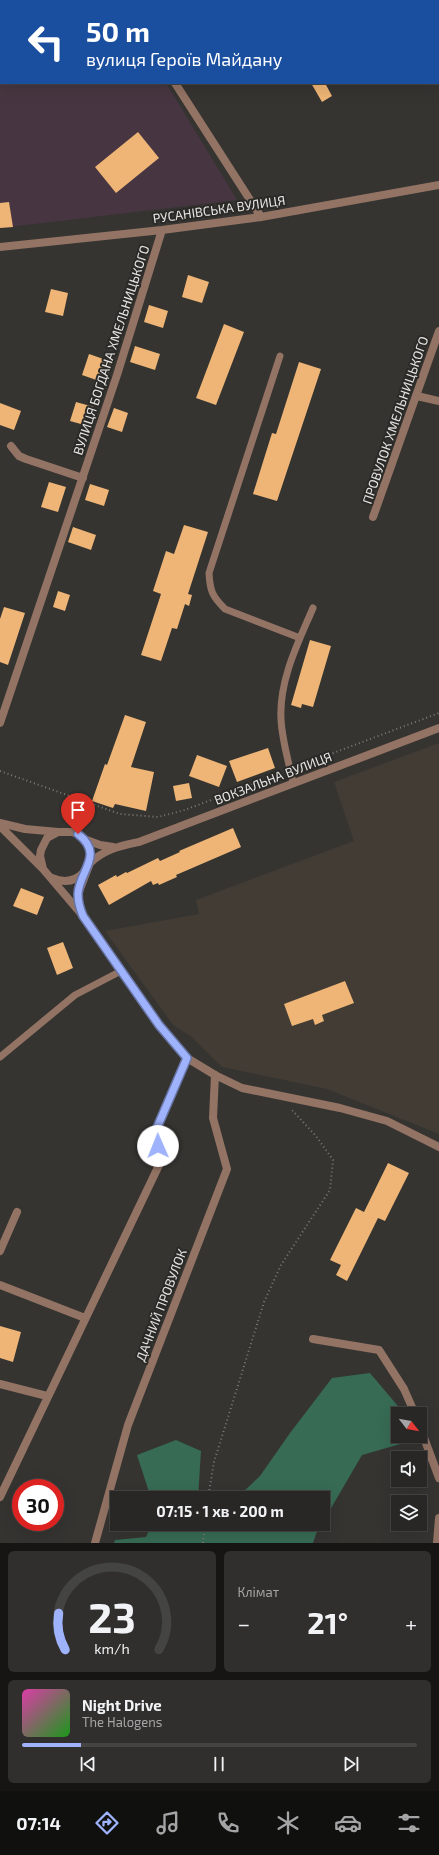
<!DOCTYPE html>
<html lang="uk">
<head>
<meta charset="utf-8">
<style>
	:root { --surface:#282725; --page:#302f2d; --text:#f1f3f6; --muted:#a5a5a7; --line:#444442; --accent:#9fb3fd }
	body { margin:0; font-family:"Exo 2",sans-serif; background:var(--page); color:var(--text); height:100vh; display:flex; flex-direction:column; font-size:15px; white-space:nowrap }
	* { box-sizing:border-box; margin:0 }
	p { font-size:13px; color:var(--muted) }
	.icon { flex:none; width:22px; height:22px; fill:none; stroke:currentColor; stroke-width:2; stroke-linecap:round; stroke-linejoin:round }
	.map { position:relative; height:1543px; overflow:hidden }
	.panel { display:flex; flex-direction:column; gap:8px; padding:8px; background:#161514; flex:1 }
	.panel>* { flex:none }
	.hud { position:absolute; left:0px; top:0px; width:439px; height:84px; box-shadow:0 4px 16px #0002,0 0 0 1px var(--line); background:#1a4fa0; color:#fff; overflow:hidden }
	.needle { width:26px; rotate:121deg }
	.tools { position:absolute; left:391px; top:1407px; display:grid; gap:8px }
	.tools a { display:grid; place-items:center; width:36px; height:36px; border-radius:0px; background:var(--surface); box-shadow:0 4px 16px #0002,0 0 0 1px var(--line); font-size:20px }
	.speed { position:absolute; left:12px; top:1479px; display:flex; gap:8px; font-size:20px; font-weight:700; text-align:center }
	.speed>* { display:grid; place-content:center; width:52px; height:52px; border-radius:50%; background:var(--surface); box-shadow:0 4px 16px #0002,0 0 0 1px var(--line); line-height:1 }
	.speed .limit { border:6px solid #d22; background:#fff; color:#111 }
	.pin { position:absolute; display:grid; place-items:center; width:34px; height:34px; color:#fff; margin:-41px -17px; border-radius:50% 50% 50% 0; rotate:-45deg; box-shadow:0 0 4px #0007 }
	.pin .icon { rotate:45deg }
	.me { position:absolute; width:44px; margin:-22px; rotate:359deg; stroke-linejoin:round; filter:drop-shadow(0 0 3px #0008) }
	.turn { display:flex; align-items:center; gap:14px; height:84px; padding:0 20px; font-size:18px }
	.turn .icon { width:52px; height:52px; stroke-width:2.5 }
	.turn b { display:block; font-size:28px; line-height:34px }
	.big { font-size:30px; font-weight:700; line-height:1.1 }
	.panel .widget { flex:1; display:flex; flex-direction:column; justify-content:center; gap:6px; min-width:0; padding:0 14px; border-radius:6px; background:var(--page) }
	.panel .dial { align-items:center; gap:0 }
	.dial svg { height:104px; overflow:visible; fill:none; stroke:var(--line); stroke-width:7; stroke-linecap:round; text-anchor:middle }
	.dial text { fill:var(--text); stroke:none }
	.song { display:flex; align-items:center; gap:12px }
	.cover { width:48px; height:48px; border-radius:6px; background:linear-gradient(135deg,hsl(320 70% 55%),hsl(120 70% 35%)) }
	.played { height:4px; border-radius:2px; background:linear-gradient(90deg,var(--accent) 15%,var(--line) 15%) }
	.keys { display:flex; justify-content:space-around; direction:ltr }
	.heat { display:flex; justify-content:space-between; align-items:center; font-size:22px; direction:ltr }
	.panel .tiles { flex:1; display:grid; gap:8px; grid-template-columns:1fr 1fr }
	.widget:last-child { grid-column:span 2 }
	.trip { position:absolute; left:110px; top:1491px; width:220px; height:40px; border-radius:0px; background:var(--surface); box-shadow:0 4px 16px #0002,0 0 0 1px var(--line); font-weight:700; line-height:40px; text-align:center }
	.tab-bar { display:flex; height:64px; justify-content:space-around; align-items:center; background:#10100f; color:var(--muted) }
	.tab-bar .icon { width:28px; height:28px }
	.tab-bar .selected { color:var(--accent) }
	.tab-bar b { font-size:18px; color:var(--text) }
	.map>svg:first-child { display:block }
</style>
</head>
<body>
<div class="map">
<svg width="439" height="1543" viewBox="0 0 439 1543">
	<rect width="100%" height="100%" fill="#353431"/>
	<path fill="#473641" d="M 0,0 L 116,0 L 1,1 L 1,83 L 166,83 L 237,200 L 0,228 Z"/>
	<path fill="#423c34" d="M 439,743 L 439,1134 L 327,1089 L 222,1067 L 192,1037 L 173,1025 L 105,931 L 199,914 L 196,900 L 354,841 L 334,782 Z"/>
	<path fill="#376b54" d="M 370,1373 L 397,1405 L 401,1414 L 398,1414 L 398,1436 L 409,1436 L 411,1441 L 362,1455 L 323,1522 L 323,1498 L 237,1498 L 260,1476 L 290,1433 L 332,1378 Z
		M 176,1440 L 201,1451 L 198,1498 L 151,1498 L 137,1455 Z
		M 152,1524 L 322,1524 L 316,1534 L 313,1543 L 114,1543 L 115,1540 L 146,1537 Z"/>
	<path fill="#eeb576" d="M 311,83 L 325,83 L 332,96 L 322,102 Z
		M 138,132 L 159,158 L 116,193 L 95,167 Z
		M 9,202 L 13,227 L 0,228 L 0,203 Z
		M 188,275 L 209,282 L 202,303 L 182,297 Z
		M 51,289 L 68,293 L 63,316 L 45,312 Z
		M 149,305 L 168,311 L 163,328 L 144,322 Z
		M 224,324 L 244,332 L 216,405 L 196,398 Z
		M 135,346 L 160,354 L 155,370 L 130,362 Z
		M 89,354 L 112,362 L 105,383 L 82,375 Z
		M 299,362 L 321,369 L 277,501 L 253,494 L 272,433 L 276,434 Z
		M 76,402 L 94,407 L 88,426 L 70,421 Z
		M 0,403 L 21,411 L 14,430 L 0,425 Z
		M 114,408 L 128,413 L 122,432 L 107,427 Z
		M 49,482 L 66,487 L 58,512 L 41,507 Z
		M 90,484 L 109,490 L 104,506 L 85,500 Z
		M 184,525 L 208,532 L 188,594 L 192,595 L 189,606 L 185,604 L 177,629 L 172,628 L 161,661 L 141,655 L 161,594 L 153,591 L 166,551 L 174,554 Z
		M 73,527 L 96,535 L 91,550 L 68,542 Z
		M 58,591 L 70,595 L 65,611 L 53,607 Z
		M 4,607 L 25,613 L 8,665 L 0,662 L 0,619 Z
		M 310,640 L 331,646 L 313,707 L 302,704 L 301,708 L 291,705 Z
		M 125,715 L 146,722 L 131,767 L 154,772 L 146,811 L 115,804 L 113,808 L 92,801 L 105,764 L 107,765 Z
		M 268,748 L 275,768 L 237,782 L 229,761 Z
		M 197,755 L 227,766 L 219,787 L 189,776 Z
		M 189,783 L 192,798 L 176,801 L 173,786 Z
		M 233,828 L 241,847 L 176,875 L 177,877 L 159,885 L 158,883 L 153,885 L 151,881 L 109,905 L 98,885 L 116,875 L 117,877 L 126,872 L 127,873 L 158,858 L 160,861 L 180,852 L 179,851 Z
		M 21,888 L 44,897 L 37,915 L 13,906 Z
		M 63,942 L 73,968 L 57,975 L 47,948 Z
		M 345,981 L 354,1003 L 322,1015 L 324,1021 L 315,1025 L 313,1019 L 292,1026 L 284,1004 Z
		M 388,1163 L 409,1173 L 385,1221 L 378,1218 L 347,1281 L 336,1275 L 341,1265 L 330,1260 L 356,1208 L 364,1212 Z
		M 0,1326 L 21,1332 L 13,1362 L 0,1358 Z"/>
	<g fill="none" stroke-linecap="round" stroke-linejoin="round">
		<path stroke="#7b7a78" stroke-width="2" stroke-dasharray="1 3" stroke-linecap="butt" d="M 124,1 L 126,0
			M 299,766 L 439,713
			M 0,771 L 120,814 L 158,817 L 185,810 L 281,773
			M 208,1498 L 214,1462 L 264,1302 L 281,1265 L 330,1190 L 333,1160 L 316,1136 L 291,1109
			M 203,1543 L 205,1524"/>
		<path stroke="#937364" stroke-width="7" d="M 280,356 L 209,573 C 210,591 212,596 225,609 L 300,638
			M 293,783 C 289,762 282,741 281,719 C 279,680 298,643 313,608
			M 0,1057 L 75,995 L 121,971"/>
		<path stroke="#937364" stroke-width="8" d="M 438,7 L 439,7
			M 175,83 L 261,217
			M 0,247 L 162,230 L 261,217 L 439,185
			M 417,396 L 439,401
			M 11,446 L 19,456 L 26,459 L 83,478
			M 373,517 L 439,331
			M 0,723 L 117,375 L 162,230
			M 0,1251 L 17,1212
			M 0,1285 L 85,1318
			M 313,1339 L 379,1350 L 404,1389 L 415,1414
			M 0,1384 L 47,1396
			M 420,1427 L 439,1478
			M 0,1497 L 161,1161 L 156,1130 L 187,1058
			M 95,1543 L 128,1425 L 227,1169 L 213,1118 L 215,1075
			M 437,1543 L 439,1518"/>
		<path stroke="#937364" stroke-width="8" d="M 0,823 L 25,829 L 58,832
			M 0,826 L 42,868
			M 84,839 L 100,845 L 113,847
			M 90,863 C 105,849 120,846 139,842 L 439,728
			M 52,878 C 64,883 75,882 84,872
			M 83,916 L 79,905 L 78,894 L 90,863 L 90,850 L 87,843 L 78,834 L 72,832 L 58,832 L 47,838 L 41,850 L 40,856 L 43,869 L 83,916 L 159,1025 L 187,1058 L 215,1075 L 242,1088 L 340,1108 L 387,1121 L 439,1147"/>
	</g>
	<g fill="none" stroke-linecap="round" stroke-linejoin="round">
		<defs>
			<path id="route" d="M 78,834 C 105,855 79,871 78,894 C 78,902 80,909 83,916 L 159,1025 L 187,1058 L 156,1130 L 158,1146"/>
		</defs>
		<use href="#route" stroke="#6774a4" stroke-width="10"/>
		<use href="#route" stroke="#9fb3fd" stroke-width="7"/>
	</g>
	<g text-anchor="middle" stroke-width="4" stroke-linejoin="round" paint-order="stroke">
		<g font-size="13" fill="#e6e5e3" stroke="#2b2a27">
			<text transform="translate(219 209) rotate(-8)" y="5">РУСАНІВСЬКА ВУЛИЦЯ</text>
			<text transform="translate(111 350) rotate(-72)" y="5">ВУЛИЦЯ БОГДАНА ХМЕЛЬНИЦЬКОГО</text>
			<text transform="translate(395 420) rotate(-71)" y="5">ПРОВУЛОК ХМЕЛЬНИЦЬКОГО</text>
			<text transform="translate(273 778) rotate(-21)" y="5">ВОКЗАЛЬНА ВУЛИЦЯ</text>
			<text transform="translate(161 1305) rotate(-69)" y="5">ДАЧНИЙ ПРОВУЛОК</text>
		</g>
	</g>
</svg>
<div class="tools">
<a><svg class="needle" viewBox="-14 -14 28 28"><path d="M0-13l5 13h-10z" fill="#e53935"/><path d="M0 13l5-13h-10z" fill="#a5a5a7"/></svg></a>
<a><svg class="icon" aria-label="sound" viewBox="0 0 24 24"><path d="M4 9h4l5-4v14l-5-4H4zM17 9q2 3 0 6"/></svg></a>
<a><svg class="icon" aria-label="layers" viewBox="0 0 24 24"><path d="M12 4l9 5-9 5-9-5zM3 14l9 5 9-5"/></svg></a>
</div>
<div class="speed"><div class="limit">30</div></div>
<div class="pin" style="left:78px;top:834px;background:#d93025"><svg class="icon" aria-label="arrive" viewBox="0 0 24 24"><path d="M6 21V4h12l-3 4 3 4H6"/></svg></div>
<svg class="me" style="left:158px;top:1146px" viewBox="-20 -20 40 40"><circle r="19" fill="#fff"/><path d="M0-13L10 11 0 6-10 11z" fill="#9fb3fd"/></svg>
<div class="trip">07:15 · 1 хв · 200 m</div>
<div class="hud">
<div class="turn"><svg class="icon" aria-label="left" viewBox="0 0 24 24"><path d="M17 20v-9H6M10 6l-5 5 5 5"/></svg><div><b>50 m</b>вулиця Героїв Майдану</div></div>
</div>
</div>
<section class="panel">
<div class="tiles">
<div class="widget dial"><svg viewBox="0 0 100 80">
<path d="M14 69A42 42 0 1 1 86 69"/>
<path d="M14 69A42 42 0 0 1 9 41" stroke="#9fb3fd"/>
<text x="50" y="56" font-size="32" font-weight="700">23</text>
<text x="50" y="72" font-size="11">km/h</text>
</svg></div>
<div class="widget"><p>Клімат</p>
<div class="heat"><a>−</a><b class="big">21°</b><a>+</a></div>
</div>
<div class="widget">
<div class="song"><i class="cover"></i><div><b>Night Drive</b><p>The Halogens</p></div></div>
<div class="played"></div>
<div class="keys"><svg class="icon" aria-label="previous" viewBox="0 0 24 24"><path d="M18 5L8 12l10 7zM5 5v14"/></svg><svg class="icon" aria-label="pause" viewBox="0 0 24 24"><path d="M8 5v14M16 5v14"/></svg><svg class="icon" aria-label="next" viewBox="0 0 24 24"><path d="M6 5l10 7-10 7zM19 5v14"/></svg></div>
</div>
</div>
</section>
<nav class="tab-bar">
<b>07:14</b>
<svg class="icon selected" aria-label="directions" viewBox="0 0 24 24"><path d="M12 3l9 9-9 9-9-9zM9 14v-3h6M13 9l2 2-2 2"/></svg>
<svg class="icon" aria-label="music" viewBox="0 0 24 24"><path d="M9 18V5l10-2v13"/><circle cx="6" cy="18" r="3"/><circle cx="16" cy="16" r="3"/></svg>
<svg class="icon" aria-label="phone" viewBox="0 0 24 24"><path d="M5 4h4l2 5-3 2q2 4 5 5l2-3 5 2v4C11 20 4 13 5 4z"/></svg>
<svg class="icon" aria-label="climate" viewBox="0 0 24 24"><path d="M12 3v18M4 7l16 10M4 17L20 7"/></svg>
<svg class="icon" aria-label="car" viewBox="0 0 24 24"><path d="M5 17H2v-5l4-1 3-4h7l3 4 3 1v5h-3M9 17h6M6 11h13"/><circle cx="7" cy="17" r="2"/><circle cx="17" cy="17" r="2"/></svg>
<svg class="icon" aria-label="filters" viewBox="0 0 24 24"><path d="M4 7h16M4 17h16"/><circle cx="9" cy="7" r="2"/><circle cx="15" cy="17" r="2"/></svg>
</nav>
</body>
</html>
